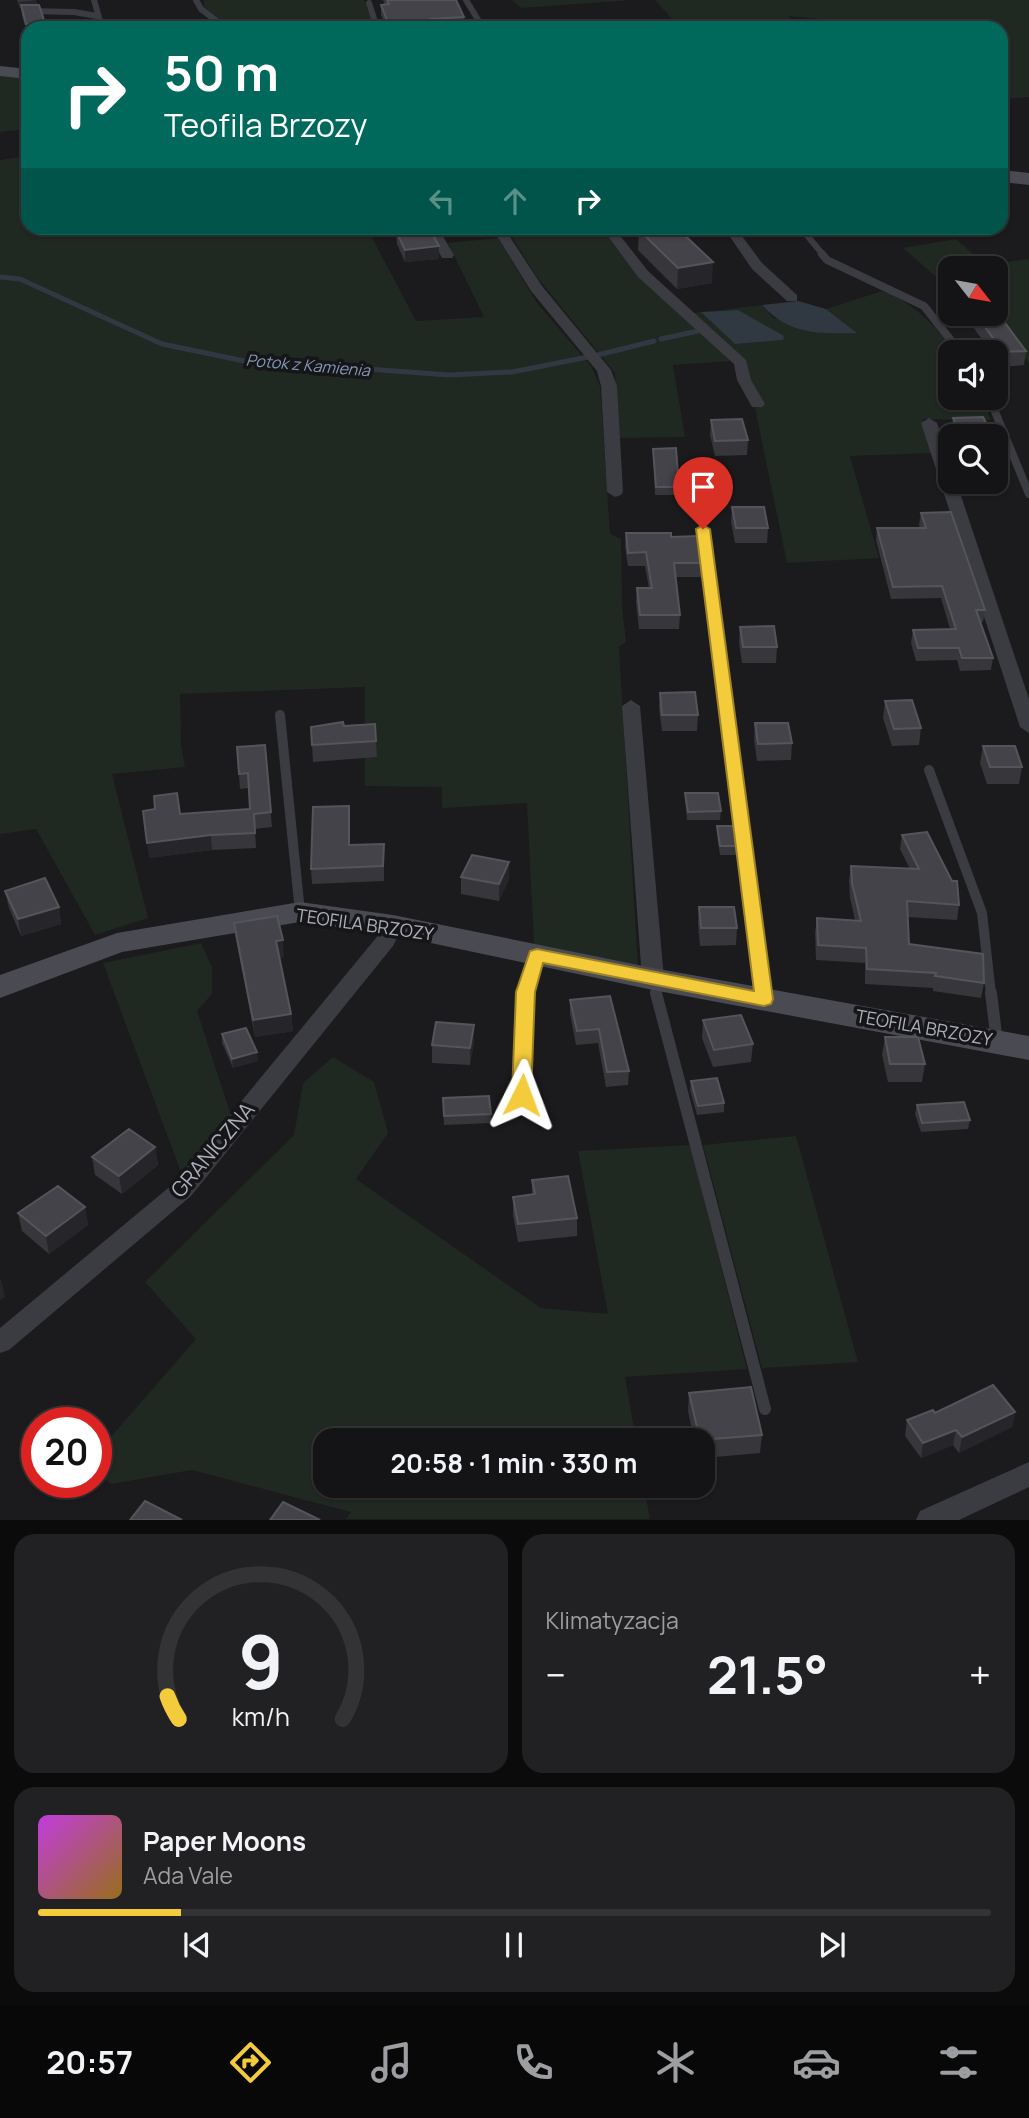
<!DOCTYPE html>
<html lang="pl">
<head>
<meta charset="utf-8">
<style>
	:root { --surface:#141416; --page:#212123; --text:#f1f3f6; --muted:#9d9ea1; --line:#333335; --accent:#f4cb3b }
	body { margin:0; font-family:Manrope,sans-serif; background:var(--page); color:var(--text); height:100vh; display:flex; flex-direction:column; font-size:26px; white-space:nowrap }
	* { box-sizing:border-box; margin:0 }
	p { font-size:23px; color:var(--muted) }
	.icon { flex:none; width:38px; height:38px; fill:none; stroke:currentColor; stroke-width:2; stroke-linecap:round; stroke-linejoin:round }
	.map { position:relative; height:1520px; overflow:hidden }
	.details { display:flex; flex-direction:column; gap:14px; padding:14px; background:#0b0b0c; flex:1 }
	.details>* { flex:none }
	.banner { position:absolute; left:21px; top:21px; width:987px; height:214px; border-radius:21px; box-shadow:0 2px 5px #0004,0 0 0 2px var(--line); background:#00695c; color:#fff; overflow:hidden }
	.needle { width:46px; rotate:121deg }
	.controls { position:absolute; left:938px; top:256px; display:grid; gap:14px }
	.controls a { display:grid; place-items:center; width:70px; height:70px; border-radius:14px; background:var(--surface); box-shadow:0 2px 5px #0004,0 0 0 2px var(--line); font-size:35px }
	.speed { position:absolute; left:21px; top:1407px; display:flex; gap:14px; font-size:35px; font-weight:700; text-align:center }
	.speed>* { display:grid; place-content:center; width:91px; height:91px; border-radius:50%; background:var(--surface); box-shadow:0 2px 5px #0004,0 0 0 2px var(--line); line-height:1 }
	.speed .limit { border:10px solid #d22; background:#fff; color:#111 }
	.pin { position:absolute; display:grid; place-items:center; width:60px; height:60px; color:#fff; margin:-72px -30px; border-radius:50% 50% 50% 0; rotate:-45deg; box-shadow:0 0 7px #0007 }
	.pin .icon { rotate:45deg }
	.me { position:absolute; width:77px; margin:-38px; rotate:3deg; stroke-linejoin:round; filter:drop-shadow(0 0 5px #0008) }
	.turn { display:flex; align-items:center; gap:24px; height:147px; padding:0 28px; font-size:32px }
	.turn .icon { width:91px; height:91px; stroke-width:2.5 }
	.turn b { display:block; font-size:49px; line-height:60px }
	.lanes { display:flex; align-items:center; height:66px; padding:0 28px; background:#0003; justify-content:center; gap:35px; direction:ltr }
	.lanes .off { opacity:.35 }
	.big { font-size:52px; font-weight:700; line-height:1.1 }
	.details .card { flex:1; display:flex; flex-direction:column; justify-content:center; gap:10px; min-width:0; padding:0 24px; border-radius:21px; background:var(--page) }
	.details .dial { align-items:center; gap:0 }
	.dial svg { height:182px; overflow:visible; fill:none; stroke:var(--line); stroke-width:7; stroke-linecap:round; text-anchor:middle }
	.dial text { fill:var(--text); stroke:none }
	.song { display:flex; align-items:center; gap:21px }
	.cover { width:84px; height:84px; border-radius:10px; background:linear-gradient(135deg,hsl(290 70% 55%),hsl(40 70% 35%)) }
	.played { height:7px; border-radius:4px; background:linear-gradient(90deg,var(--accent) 15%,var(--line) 15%) }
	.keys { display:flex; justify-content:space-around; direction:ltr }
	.heat { display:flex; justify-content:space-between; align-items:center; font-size:38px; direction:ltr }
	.details .tiles { flex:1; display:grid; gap:14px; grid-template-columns:1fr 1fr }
	.card:last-child { grid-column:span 2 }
	.trip { position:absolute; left:313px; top:1428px; width:402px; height:70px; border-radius:21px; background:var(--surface); box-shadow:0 2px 5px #0004,0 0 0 2px var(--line); font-weight:700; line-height:70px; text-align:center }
	.tabs { display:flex; height:112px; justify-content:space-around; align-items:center; background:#080809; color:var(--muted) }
	.tabs .icon { width:49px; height:49px }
	.tabs .selected { color:var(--accent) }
	.tabs b { font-size:32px; color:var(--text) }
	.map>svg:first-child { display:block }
</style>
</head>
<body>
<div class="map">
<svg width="1029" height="1520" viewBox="0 0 1029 1520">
	<rect width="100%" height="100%" fill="#1b1a1d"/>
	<path fill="#202822" d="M 204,0 L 364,0 L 375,28 L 284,21 L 286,28 L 231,28 L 204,7 Z
		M 512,0 L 632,0 L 521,8 Z
		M 655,0 L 1029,0 L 1029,97 L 1001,99 L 1001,28 L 852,28 L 844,21 L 788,16 L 802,28 L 680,28 Z
		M 0,74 L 28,77 L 28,129 L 0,132 Z
		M 28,156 L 28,228 L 332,230 L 331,228 L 367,228 L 416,321 L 484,317 L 448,243 L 498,238 L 537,303 L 591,366 L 600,386 L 610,534 L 621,539 L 622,606 L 626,642 L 619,647 L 638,968 L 534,944 L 527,803 L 442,808 L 442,787 L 365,786 L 365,687 L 180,694 L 181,745 L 185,767 L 112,774 L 148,918 L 95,935 L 36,829 L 0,834 L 0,160 Z
		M 613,228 L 647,271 L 692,313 L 701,312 L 735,344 L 738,310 L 713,311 L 762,305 L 773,318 L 856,332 L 826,309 L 882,291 C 914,303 935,325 954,352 L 950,352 L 950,397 L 981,397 L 991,420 L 923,419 L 932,453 L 850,456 L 879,558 L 787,563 L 745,360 L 673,365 L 685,437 L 619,438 L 615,373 L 536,276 L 512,237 Z
		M 956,239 L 986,265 L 1029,259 L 1029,363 L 991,313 L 996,313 L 996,268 L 950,268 L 950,284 L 934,275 L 903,248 Z
		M 201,943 L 212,967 L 212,994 L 197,1011 L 231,1115 L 181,1172 L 103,963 Z
		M 333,1057 L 374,1082 L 388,1133 L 356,1179 L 541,1308 L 608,1314 L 578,1151 L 690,1145 L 747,1369 L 625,1377 L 636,1440 L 326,1440 L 326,1486 L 644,1486 L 650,1519 L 346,1519 L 351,1512 L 192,1470 L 111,1484 L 96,1472 L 96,1454 L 196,1339 L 145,1282 L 294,1135 L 303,1083 Z
		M 796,1136 L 858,1362 L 762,1368 L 703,1145 Z"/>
	<path fill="#303841" d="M 798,301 L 826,309 L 857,333 C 820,334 789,335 762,305 Z
		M 738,310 L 784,336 L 783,340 L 735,344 L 701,312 Z"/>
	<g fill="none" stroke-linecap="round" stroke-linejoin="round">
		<path stroke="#303841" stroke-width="5" d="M 0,277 L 20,279 L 162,344 L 259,364 L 272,362 L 449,375 L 512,372 L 588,357
			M 661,339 L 698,331
			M 598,355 L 654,341"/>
		<path stroke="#3b3c42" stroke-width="6" d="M 94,0 L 102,28
			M 196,0 L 201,9 L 226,28
			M 466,0 L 483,28
			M 369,3 L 377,28
			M 28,11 L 74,12 L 97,16
			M 801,228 L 824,256"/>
		<path stroke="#3b3c42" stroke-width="8" d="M 822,254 L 827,260 L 924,306 L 960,352
			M 989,397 L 1029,494
			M 703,529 L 710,581"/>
		<path stroke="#3b3c42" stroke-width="10" d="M 710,579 L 763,994
			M 280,715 L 300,912
			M 929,770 L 982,913 L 991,994
			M 653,980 L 657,994
			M 526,994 L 537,955"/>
		<path stroke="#3b3c42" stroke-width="12" d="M 656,993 L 765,1409
			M 763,993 L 764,999
			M 991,993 L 997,1042
			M 522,1095 L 526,993"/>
		<path fill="#3b3c42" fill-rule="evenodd" d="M 426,228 L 438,228 L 454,255 L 452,258 L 442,258 Z
			M 492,228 L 504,228 L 542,286 L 611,370 L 617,386 L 623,492 L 621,495 L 615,497 L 607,492 L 601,386 L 597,371 L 531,291 Z
			M 602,228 L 614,228 L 648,271 L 746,360 L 751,380 L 765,404 L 762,407 L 752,407 L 737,380 L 734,364 L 638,277 Z
			M 724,228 L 736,228 L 762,263 L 797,295 L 797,301 L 787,301 L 752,269 Z
			M 929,418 L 937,423 L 950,463 L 950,481 L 956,481 L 1029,699 L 1029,733 L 1020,727 L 921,423 Z
			M 631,700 L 640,706 L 664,979 L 661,984 L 653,986 L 645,984 L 642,979 L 622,706 Z
			M 393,918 L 400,920 L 404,925 L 393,946 L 191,1196 L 9,1350 L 0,1353 L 0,1328 L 173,1184 L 376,938 L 386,920 Z
			M 1029,1462 L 1029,1487 L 959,1520 L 916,1520 L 920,1511 Z"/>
		<path fill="#494a52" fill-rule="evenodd" d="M 0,66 L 28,69 L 28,79 L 0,76 Z
			M 1001,170 L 1029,173 L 1029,185 L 1001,182 Z
			M 300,902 L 393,915 L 653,968 L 1029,1036 L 1029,1060 L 653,990 L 393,935 L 300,922 L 122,952 L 0,998 L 0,975 L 117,933 Z"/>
	</g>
	<path fill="#37363b" d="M 17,0 L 36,0 L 37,5 L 28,28 L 28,36 L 22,16 L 21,7 L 20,8 Z
		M 383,0 L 456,0 L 464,17 L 464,27 L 387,28 L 381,15 L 381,5 L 385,5 Z
		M 404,228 L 429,228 L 439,259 L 405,262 L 397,244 L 396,231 L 405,230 Z
		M 639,230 L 712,283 L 677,289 L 638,250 Z
		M 963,313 L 996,313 L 1026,351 L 1024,365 L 1001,367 L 996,359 L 996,352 L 991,352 Z
		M 953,418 L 993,436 L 952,436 L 951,433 Z
		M 711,420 L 748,440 L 747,455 L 715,456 L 710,435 Z
		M 653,449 L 679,487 L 679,495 L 655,495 Z
		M 732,507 L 768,528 L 767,543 L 735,543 L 731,522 Z
		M 921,513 L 985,610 L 983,622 L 980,622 L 993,658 L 991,670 L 960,671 L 957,660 L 916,661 L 911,643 L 913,630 L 950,629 L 941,598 L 891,599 L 876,540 L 877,528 L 920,528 L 919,525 Z
		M 626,533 L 671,537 L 703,563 L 702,577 L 675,577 L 680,615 L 679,629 L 639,629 L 636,602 L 637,588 L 649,588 L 645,566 L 628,566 L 625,547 Z
		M 740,627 L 777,647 L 776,663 L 742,663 L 739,643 Z
		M 660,693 L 698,715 L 697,731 L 662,731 L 659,709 Z
		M 885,701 L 921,728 L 919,745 L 892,746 L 883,718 Z
		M 755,723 L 792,743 L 791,760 L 757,761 L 754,740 Z
		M 375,724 L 377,757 L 313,762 L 311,727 Z
		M 265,745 L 272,827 L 255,829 L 256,848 L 212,850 L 149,858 L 180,814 L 250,809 L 249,788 L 240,789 L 237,747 Z
		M 983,746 L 1022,767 L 1019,784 L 987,784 L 980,763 Z
		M 685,793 L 721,811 L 720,820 L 687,820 L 685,801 Z
		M 349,806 L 350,845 L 384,844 L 384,881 L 312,884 L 311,869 Z
		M 717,826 L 738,846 L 738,855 L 720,855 L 717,835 Z
		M 902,835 L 959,905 L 957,920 L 907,917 L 909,944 L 984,983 L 981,998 L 933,991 L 933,988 L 865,984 L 865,963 L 816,960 L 815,933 L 817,918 L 855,920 L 850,898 L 849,881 L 851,866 L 910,869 L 900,849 Z
		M 509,862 L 509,879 L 499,901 L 461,894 L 461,877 Z
		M 5,891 L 59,907 L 61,924 L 21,936 L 9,908 Z
		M 699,907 L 737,928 L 736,945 L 700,946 L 698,924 Z
		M 234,923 L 284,957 L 279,958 L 291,1014 L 293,1031 L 255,1037 L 236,940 Z
		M 610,996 L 629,1071 L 628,1085 L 606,1087 L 598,1043 L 576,1045 L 570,1014 L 570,1000 Z
		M 703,1020 L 753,1044 L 751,1062 L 713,1067 L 702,1038 Z
		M 474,1025 L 474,1042 L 470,1065 L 432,1063 L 432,1045 Z
		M 222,1034 L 258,1061 L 233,1068 L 222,1043 Z
		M 885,1037 L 925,1064 L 922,1082 L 888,1082 L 882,1055 Z
		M 691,1081 L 724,1103 L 724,1112 L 697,1115 L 690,1090 Z
		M 443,1098 L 491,1114 L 491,1123 L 444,1125 Z
		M 917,1105 L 970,1120 L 968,1129 L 921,1132 L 915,1114 Z
		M 155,1147 L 158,1165 L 122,1194 L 95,1175 L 92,1157 Z
		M 532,1180 L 577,1218 L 577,1236 L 518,1242 L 513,1215 L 513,1197 L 532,1195 Z
		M 85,1207 L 88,1225 L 49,1254 L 22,1231 L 18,1213 Z
		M 689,1393 L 762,1435 L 760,1453 L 704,1458 L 704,1440 L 694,1440 L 688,1411 Z
		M 1015,1412 L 1012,1427 L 959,1453 L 953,1445 L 921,1458 L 905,1436 L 907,1420 Z"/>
	<path fill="#262529" d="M 36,0 L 37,6 L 20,8 L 19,2 Z
		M 45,23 L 46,28 L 28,28 L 28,36 L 26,24 Z
		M 439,246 L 439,259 L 405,262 L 405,250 Z
		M 713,262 L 712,283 L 677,289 L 678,268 Z
		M 211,835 L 212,850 L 149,858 L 147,843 Z
		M 509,862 L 509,879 L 499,901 L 499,884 Z
		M 59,907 L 61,924 L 21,936 L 18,919 Z
		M 283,940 L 284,957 L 277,958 L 276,941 Z
		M 291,1014 L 293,1031 L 255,1037 L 253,1020 Z
		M 474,1025 L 474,1042 L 470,1065 L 470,1048 Z
		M 257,1052 L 258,1061 L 233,1068 L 232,1059 Z
		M 155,1147 L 158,1165 L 122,1194 L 119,1176 Z
		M 85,1207 L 88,1225 L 49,1254 L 46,1236 Z
		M 1,1279 L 5,1297 L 0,1300 L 0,1280 Z
		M 1015,1412 L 1012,1427 L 959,1453 L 962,1437 Z
		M 956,1430 L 953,1445 L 921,1458 L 923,1443 Z"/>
	<path fill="#444349" stroke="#54545b" stroke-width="2" d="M 387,0 L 456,0 L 464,17 L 431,19 L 437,28 L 390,28 L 381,5 L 389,4 Z
		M 21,5 L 39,5 L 45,23 L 26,24 Z
		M 409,228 L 429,228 L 439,246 L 405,250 L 396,231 L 410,230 Z
		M 653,228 L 677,228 L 713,262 L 678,268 L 639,230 Z
		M 975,313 L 996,313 L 1005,323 L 1026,351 L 1003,352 Z
		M 983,417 L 993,436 L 961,436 L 953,418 Z
		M 742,419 L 748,440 L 715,441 L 711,420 Z
		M 676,448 L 679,487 L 656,487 L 653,449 Z
		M 732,507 L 764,507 L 768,528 L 736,528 Z
		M 951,512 L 985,610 L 976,610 L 993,658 L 962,658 L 959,648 L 918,648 L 913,630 L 956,629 L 942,586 L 893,587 L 877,528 L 926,528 L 921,513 Z
		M 626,533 L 671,533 L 671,537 L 698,536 L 703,563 L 674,563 L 680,615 L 640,615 L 637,588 L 652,588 L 646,552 L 628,553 Z
		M 774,626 L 777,647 L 743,647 L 740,627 Z
		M 695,692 L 698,715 L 662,715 L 660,693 Z
		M 912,700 L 921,728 L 894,729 L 885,701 Z
		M 343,722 L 344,726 L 375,724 L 376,741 L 312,745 L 311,727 Z
		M 755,723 L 788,723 L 792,743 L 758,744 Z
		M 265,745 L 271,812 L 254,814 L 255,833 L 211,835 L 147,843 L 143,811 L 155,809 L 154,796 L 177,793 L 180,814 L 250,809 L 248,773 L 239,774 L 237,747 Z
		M 983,746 L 1015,746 L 1022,767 L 990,767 Z
		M 685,793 L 718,793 L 721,811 L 688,812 Z
		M 349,806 L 349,845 L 384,844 L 383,866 L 311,869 L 313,807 Z
		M 717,826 L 735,826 L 738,846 L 720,846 Z
		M 927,832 L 952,881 L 957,881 L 959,905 L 907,901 L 909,944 L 983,954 L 984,983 L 935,976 L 936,973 L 867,969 L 866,948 L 818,945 L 817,918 L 861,921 L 852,883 L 851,866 L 919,869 L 902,835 Z
		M 472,855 L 509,862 L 499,884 L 461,877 Z
		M 45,878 L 59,907 L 18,919 L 5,891 Z
		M 699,907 L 734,907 L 737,928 L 701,928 Z
		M 277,916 L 283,940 L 276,941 L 291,1014 L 253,1020 L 234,923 Z
		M 610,996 L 629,1071 L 607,1072 L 599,1029 L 577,1031 L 570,1000 Z
		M 741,1015 L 753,1044 L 714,1050 L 703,1020 Z
		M 436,1022 L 474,1025 L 470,1048 L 432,1045 Z
		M 246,1028 L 257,1052 L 232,1059 L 222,1034 Z
		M 885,1037 L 918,1037 L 925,1064 L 890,1064 Z
		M 717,1078 L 724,1103 L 698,1106 L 691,1081 Z
		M 489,1096 L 491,1114 L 444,1116 L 443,1098 Z
		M 964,1102 L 970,1120 L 922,1123 L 917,1105 Z
		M 129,1129 L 155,1147 L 119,1176 L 92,1157 Z
		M 568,1176 L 577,1218 L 518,1224 L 513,1197 L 535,1194 L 532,1180 Z
		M 58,1186 L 85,1207 L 46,1236 L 18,1213 Z
		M 993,1385 L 1015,1412 L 962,1437 L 956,1430 L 923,1443 L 907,1420 L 933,1410 L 935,1413 Z
		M 751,1387 L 762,1435 L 700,1440 L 689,1393 Z
		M 145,1501 L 182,1520 L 130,1520 Z
		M 283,1502 L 320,1520 L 270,1520 Z"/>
	<path fill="#f4cb3b" stroke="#9f8426" stroke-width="2" d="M 703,525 L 710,529 L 773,999 L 771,1004 L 764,1006 L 543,963 L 535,992 L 531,1095 L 528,1099 L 515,1099 L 512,1095 L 516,992 L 530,951 L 537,949 L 754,991 L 696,529 Z"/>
	<g text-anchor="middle" stroke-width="7" stroke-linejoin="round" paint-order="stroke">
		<g font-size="16" font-style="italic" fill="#8499b7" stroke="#161518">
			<text transform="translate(308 365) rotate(5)" y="6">Potok z Kamienia</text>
		</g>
		<g font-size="18" fill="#adb0bc" stroke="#161518">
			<text transform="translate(365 925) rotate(8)" y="6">TEOFILA BRZOZY</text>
			<text transform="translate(924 1028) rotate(10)" y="6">TEOFILA BRZOZY</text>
		</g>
		<g font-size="21" fill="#adb0bc" stroke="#161518">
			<text transform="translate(213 1150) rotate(-50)" y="7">GRANICZNA</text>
		</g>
	</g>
</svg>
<div class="controls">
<a><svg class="needle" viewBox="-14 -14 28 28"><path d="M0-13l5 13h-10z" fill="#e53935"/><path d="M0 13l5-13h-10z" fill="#9d9ea1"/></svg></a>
<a><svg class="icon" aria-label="sound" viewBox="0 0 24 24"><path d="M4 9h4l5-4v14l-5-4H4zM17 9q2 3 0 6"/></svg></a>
<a><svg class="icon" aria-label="search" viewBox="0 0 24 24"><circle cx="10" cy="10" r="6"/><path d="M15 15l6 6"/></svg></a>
</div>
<div class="speed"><div class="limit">20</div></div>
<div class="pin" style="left:703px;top:529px;background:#d93025"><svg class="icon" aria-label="arrive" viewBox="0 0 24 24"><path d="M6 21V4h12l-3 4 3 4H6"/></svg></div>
<svg class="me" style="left:522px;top:1095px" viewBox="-20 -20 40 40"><path d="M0-17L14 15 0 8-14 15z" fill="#f4cb3b" stroke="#fff" stroke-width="4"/></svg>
<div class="trip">20:58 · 1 min · 330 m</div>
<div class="banner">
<div class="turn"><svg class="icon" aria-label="right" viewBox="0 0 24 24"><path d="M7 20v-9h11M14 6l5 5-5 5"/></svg><div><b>50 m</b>Teofila Brzozy</div></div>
<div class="lanes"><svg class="icon off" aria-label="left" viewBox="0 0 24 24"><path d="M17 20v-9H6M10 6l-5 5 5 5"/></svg><svg class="icon off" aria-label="ahead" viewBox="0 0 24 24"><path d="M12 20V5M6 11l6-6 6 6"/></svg><svg class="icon" aria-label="right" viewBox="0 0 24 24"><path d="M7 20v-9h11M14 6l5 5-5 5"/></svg></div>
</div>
</div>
<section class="details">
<div class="tiles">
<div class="card dial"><svg viewBox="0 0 100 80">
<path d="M14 69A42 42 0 1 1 86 69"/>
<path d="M14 69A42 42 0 0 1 9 59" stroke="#f4cb3b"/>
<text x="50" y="56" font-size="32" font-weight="700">9</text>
<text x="50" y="72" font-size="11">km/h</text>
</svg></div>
<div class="card"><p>Klimatyzacja</p>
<div class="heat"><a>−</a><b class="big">21.5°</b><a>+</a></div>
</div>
<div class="card">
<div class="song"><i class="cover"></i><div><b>Paper Moons</b><p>Ada Vale</p></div></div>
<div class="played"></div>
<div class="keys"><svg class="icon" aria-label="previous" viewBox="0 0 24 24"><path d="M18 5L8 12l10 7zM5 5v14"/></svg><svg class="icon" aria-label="pause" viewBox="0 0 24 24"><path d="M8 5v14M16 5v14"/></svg><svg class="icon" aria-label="next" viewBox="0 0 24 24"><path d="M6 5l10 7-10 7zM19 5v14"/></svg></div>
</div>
</div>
</section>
<nav class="tabs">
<b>20:57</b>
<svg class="icon selected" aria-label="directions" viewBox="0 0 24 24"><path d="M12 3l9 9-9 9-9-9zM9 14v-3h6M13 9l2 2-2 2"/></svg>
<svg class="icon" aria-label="music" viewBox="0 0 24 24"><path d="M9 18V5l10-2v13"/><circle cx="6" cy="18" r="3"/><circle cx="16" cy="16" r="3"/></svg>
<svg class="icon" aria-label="phone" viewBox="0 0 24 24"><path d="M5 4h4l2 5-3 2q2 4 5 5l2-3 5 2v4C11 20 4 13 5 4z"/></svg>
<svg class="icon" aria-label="climate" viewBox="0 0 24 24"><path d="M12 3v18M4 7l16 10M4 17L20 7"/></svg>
<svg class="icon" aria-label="car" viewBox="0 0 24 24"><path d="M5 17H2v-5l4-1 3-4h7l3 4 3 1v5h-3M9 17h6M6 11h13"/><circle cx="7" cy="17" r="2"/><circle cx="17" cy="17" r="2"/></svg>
<svg class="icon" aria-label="filters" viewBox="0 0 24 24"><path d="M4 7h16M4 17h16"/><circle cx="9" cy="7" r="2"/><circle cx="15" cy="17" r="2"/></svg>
</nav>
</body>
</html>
